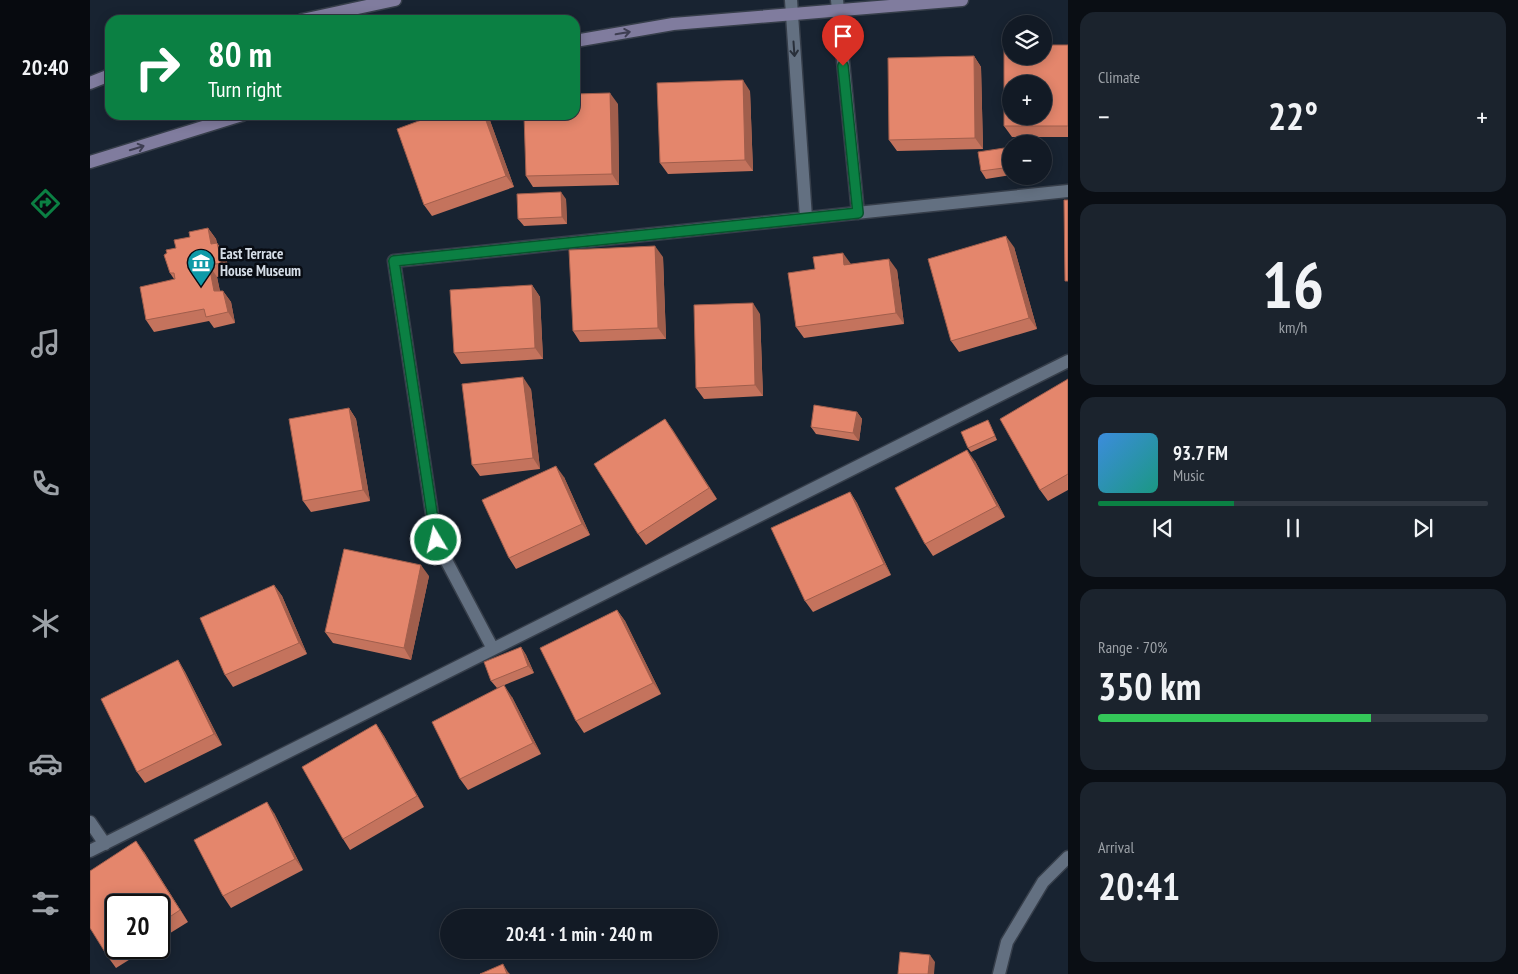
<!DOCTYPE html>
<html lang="en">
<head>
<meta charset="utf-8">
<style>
	:root { --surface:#121a25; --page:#1b232d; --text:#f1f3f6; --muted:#9ca1a7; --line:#313842; --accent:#0b8043 }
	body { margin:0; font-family:"PT Sans Narrow",sans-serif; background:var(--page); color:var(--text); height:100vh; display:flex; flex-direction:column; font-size:19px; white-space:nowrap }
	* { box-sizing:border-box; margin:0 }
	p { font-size:16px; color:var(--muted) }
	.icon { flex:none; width:28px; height:28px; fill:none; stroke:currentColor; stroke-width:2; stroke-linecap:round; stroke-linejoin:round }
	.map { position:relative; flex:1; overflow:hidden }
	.details { display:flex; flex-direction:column; gap:12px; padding:12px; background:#0a0e14; width:450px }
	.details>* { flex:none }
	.guide { position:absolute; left:15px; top:15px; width:475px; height:105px; border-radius:15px; box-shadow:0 2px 12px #0003,0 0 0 1px var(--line); background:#0b8043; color:#fff; overflow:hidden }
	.buttons { position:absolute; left:912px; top:15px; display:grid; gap:10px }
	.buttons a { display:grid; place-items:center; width:50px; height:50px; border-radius:50%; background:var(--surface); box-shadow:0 2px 12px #0003,0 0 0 1px var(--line); font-size:25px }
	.speed { position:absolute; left:15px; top:894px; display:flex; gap:10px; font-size:25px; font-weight:700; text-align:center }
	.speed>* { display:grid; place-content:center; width:65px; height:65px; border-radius:50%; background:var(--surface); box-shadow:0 2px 12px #0003,0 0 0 1px var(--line); line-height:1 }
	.speed .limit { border:2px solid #111; border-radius:8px; background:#fff; color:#111 }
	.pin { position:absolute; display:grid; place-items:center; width:42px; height:42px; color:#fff; margin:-51px -21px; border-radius:50% 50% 50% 0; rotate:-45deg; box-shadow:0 0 5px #0007 }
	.pin .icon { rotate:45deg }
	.me { position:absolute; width:55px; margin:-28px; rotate:351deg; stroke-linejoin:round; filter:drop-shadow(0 0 4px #0008) }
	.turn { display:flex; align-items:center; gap:18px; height:105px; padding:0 20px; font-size:22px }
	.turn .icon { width:65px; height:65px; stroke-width:2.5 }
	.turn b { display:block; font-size:35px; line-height:42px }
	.big { font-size:38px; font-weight:700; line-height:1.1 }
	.details .card { flex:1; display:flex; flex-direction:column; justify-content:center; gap:8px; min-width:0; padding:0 18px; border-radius:15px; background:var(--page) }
	.details .dial { align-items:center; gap:0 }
	.dial b { font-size:65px; line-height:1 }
	.song { display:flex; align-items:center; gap:15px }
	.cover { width:60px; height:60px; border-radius:8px; background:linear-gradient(135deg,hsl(210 70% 55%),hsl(170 70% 35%)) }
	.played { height:5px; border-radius:2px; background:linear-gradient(90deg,var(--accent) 35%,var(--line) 35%) }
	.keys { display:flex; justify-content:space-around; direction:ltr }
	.heat { display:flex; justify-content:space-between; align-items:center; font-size:28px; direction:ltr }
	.charge { height:8px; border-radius:4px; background:linear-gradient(90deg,#34c759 70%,var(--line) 0) }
	.trip { position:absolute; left:350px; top:909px; width:278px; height:50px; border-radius:25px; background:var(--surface); box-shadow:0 2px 12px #0003,0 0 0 1px var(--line); font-weight:700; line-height:50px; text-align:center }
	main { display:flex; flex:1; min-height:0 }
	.dock { display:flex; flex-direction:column; width:90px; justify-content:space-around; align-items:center; background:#070a0f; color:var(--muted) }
	.dock .icon { width:35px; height:35px }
	.dock .selected { color:var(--accent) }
	.dock b { font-size:22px; color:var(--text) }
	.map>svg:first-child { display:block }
</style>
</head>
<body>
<main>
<nav class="dock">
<b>20:40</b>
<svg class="icon selected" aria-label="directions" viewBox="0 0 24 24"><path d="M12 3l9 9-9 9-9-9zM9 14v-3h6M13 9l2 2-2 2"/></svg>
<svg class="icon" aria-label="music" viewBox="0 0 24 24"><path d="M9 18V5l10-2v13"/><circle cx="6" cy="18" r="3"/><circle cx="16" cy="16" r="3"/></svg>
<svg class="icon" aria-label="phone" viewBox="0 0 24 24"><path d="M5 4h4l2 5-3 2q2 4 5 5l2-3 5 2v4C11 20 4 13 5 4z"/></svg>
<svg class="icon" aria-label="climate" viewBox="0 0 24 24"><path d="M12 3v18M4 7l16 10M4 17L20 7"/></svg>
<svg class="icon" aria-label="car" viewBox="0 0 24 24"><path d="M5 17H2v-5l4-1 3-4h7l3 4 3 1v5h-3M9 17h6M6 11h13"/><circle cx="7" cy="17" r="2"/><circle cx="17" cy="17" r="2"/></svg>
<svg class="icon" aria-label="filters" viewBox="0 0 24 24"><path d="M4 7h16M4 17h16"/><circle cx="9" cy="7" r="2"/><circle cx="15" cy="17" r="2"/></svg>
</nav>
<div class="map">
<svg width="978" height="974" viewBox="0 0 978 974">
	<rect width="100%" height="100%" fill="#182331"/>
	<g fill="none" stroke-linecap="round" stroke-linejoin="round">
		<defs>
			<path id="service" d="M 701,0 L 716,218
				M 747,0 L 768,213
				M 403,649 L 346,541 L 304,261 L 978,191
				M 0,822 L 15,844
				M 0,851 L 978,361
				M 909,974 L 917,942 L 953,882 L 978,857"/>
			<path id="secondary" d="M 212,20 L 305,0
				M 485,41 L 583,24 L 872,0
				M 0,83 L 20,75
				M 0,162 L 152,115"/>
		</defs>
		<use href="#service" stroke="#363e4a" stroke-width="15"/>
		<use href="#secondary" stroke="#363e4a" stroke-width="15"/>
		<use href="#service" stroke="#637081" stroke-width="12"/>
		<use href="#secondary" stroke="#807c9e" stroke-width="12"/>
	</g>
	<path fill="#c4735d" d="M 978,45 L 978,137 L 922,137 L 914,126 Z
		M 884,56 L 891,67 L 893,149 L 807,151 L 799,140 Z
		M 660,91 L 663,171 L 578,174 L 570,163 Z
		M 528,104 L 529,185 L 443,187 L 436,176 Z
		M 398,115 L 424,187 L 342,216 L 334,205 Z
		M 921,147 L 921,175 L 896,179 L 891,171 Z
		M 476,199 L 477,224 L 434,226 L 428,219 Z
		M 118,228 L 126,239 L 127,243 L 135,254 L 140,274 L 127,277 L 130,291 L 133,291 L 141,302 L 145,323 L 124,328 L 119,321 L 64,332 L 56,320 L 84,279 L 80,273 L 100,237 Z
		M 924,247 L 947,329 L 869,352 L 861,341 Z
		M 573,257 L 576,339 L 490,342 L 483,331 Z
		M 761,264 L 807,270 L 814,324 L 714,338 L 706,327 Z
		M 442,285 L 450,297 L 453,359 L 371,364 L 364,353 Z
		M 670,314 L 673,396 L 614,399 L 606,388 Z
		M 978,379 L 978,490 L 958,501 L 950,490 Z
		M 441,389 L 450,469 L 390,476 L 382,465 Z
		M 259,408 L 266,419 L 280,501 L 221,512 L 213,501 Z
		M 767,412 L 772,419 L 769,441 L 726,434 L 721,427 Z
		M 575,419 L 627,499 L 556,545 L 548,534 Z
		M 900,424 L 907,440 L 881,452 L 878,448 Z
		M 885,461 L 915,517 L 843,556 L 835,544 Z
		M 474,477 L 500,535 L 426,569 L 419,558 Z
		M 760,492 L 767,503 L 801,575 L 723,612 L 715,601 Z
		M 339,576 L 321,660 L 243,643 L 235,632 Z
		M 184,585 L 192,596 L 217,654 L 143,687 L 135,675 Z
		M 527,610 L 535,621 L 571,694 L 494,733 L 486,721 Z
		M 431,647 L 436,655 L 444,673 L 407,688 L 401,681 Z
		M 88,660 L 95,672 L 132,745 L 55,783 L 47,772 Z
		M 422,697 L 451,754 L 378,790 L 370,779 Z
		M 286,724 L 294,736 L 334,807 L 260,850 L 253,839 Z
		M 184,813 L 213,870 L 141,908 L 133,896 Z
		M 54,852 L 98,922 L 69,940 L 69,905 L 26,948 L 58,948 L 26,968 L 18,957 Z"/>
	<path fill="#a05e4c" d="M 884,56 L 891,67 L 893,149 L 885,138 Z
		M 653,80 L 660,91 L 663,171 L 655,160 Z
		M 520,93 L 528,104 L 529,185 L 522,174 Z
		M 394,115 L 398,115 L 424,187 L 416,176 Z
		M 471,192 L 476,199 L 477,224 L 472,217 Z
		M 118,228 L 126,239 L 129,255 L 121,244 Z
		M 916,236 L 924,247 L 947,329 L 939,318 Z
		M 127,243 L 135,254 L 140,274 L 132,263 Z
		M 565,246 L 573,257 L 576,339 L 568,328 Z
		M 753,253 L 761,264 L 754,265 Z
		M 799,259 L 807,270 L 814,324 L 806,313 Z
		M 119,265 L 127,277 L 132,302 L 124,291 Z
		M 442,285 L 450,297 L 453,359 L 445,348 Z
		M 133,291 L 141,302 L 145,323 L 138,312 Z
		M 663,303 L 670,314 L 673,396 L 665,385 Z
		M 433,377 L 441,389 L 450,469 L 443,458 Z
		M 259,408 L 266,419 L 280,501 L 273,490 Z
		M 767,412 L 772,419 L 769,441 L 763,433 Z
		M 575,419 L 583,430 L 627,499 L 619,488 Z
		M 877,450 L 885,461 L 915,517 L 907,506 Z
		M 466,466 L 474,477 L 500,535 L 492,524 Z
		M 760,492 L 767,503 L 801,575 L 794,564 Z
		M 331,565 L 339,576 L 321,660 L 314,648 Z
		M 184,585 L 192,596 L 217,654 L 209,643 Z
		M 527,610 L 535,621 L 571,694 L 563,683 Z
		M 431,647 L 436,655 L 444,673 L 438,666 Z
		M 88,660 L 95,672 L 132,745 L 124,734 Z
		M 414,685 L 422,697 L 451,754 L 443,743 Z
		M 286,724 L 294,736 L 334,807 L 327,796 Z
		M 177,802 L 184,813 L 213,870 L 205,859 Z
		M 46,841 L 54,852 L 98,922 L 90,910 Z
		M 840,955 L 845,962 L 844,974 L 838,974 Z
		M 413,964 L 418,972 L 420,974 L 417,974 Z"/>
	<path fill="#e4866c" stroke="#a05e4c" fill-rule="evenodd" d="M 914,45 L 921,45 L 921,56 L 954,56 L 954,45 L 978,45 L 978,126 L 914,126 ZM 921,84 L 954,84 L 954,116 L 921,116 Z
		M 884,56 L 885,138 L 799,140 L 798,58 Z
		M 653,80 L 655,160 L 570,163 L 567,83 Z
		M 520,93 L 522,174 L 436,176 L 434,115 L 485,115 L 485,94 Z
		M 345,115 L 394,115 L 416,176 L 334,205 L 307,129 Z
		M 921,147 L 921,167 L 891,171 L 888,152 Z
		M 471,192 L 472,217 L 428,219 L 427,194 Z
		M 974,200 L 978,200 L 978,281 L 975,281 Z
		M 118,228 L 121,244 L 127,243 L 132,263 L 119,265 L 124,291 L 133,291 L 138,312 L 116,317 L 114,309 L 56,320 L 50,287 L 85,279 L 84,273 L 80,273 L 74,255 L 77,253 L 76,250 L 86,248 L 84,240 L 100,237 L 99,232 Z
		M 916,236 L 939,318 L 861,341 L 838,259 Z
		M 565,246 L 568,328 L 483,331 L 479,250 Z
		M 753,253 L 754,265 L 799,259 L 806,313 L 706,327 L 698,273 L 725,269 L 723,257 Z
		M 442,285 L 445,348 L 364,353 L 360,290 Z
		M 663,303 L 665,385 L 606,388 L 604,305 Z
		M 433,377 L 443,458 L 382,465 L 372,384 Z
		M 978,379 L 978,474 L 950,490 L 910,419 Z
		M 724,405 L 767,412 L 763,433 L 721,427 Z
		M 259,408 L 273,490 L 213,501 L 199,419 Z
		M 575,419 L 619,488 L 548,534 L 504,464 Z
		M 898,420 L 905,436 L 878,448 L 871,432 Z
		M 877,450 L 907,506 L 835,544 L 805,488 Z
		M 466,466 L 492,524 L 419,558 L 392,500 Z
		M 760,492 L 794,564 L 715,601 L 681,528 Z
		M 254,549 L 331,565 L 314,648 L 235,632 Z
		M 184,585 L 209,643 L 135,675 L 110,618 Z
		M 527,610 L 563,683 L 486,721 L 450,648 Z
		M 431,647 L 438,666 L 401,681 L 394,662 Z
		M 88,660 L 124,734 L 47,772 L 11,699 Z
		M 414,685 L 443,743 L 370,779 L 342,722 Z
		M 286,724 L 327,796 L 253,839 L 212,767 Z
		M 177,802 L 205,859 L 133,896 L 104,840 Z
		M 46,841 L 90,910 L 69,924 L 69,905 L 26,905 L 26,948 L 33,948 L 18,957 L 0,928 L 0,871 Z
		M 810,952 L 840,955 L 838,974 L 808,974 Z
		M 413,964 L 417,974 L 390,974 Z"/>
	<defs><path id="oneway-shaft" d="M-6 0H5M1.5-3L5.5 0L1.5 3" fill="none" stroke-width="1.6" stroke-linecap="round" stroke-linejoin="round" transform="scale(1.25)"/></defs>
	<g stroke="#3e3e52">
		<use href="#oneway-shaft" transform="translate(533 33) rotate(-10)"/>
		<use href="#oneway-shaft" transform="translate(47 148) rotate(-17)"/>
	</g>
	<use stroke="#282f3a" href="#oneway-shaft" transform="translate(704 49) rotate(86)"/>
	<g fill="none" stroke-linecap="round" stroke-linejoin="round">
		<defs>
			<path id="route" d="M 346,540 L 304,261 L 768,213 L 753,66"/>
		</defs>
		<use href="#route" stroke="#07532c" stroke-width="12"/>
		<use href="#route" stroke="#0b8043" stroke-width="9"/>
	</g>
	<defs>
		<symbol id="museum-pin" viewBox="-11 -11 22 30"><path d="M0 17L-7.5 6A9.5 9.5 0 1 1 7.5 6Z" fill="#0f9aa8" stroke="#080c13"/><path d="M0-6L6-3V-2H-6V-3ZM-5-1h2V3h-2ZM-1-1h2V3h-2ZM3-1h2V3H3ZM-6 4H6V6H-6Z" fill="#fff"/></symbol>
	</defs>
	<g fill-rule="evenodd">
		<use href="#museum-pin" x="95" y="247" width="32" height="43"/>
	</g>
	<g text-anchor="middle" stroke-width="5" stroke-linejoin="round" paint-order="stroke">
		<g font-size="15" font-weight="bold" fill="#d5dde7" stroke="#080c13" text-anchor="start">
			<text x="130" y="259">East Terrace<tspan x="130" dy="17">House Museum</tspan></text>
		</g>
	</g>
</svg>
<div class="buttons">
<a><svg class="icon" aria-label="layers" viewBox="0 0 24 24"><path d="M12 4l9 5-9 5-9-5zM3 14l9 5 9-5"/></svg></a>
<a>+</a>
<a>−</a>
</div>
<div class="speed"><div class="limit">20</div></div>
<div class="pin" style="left:753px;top:66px;background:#d93025"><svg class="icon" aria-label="arrive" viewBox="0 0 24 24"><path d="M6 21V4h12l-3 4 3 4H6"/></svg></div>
<svg class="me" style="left:346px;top:540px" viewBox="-20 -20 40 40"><circle r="17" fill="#0b8043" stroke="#fff" stroke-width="3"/><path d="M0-11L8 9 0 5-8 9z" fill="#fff"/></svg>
<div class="trip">20:41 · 1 min · 240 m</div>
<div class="guide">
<div class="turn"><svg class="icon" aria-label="right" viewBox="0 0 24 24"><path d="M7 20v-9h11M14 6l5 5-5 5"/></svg><div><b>80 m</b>Turn right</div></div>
</div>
</div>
<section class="details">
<div class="card"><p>Climate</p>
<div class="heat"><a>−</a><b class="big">22°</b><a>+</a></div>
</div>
<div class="card dial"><b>16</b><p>km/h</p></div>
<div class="card">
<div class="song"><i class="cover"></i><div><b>93.7 FM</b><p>Music</p></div></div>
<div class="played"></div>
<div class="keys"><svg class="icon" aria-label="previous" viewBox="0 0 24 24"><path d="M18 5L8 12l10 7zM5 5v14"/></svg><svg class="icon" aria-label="pause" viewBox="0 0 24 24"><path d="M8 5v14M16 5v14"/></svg><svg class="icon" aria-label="next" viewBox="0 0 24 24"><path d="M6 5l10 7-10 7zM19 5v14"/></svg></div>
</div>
<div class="card"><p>Range · 70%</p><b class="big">350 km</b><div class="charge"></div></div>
<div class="card"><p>Arrival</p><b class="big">20:41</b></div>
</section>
</main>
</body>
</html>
